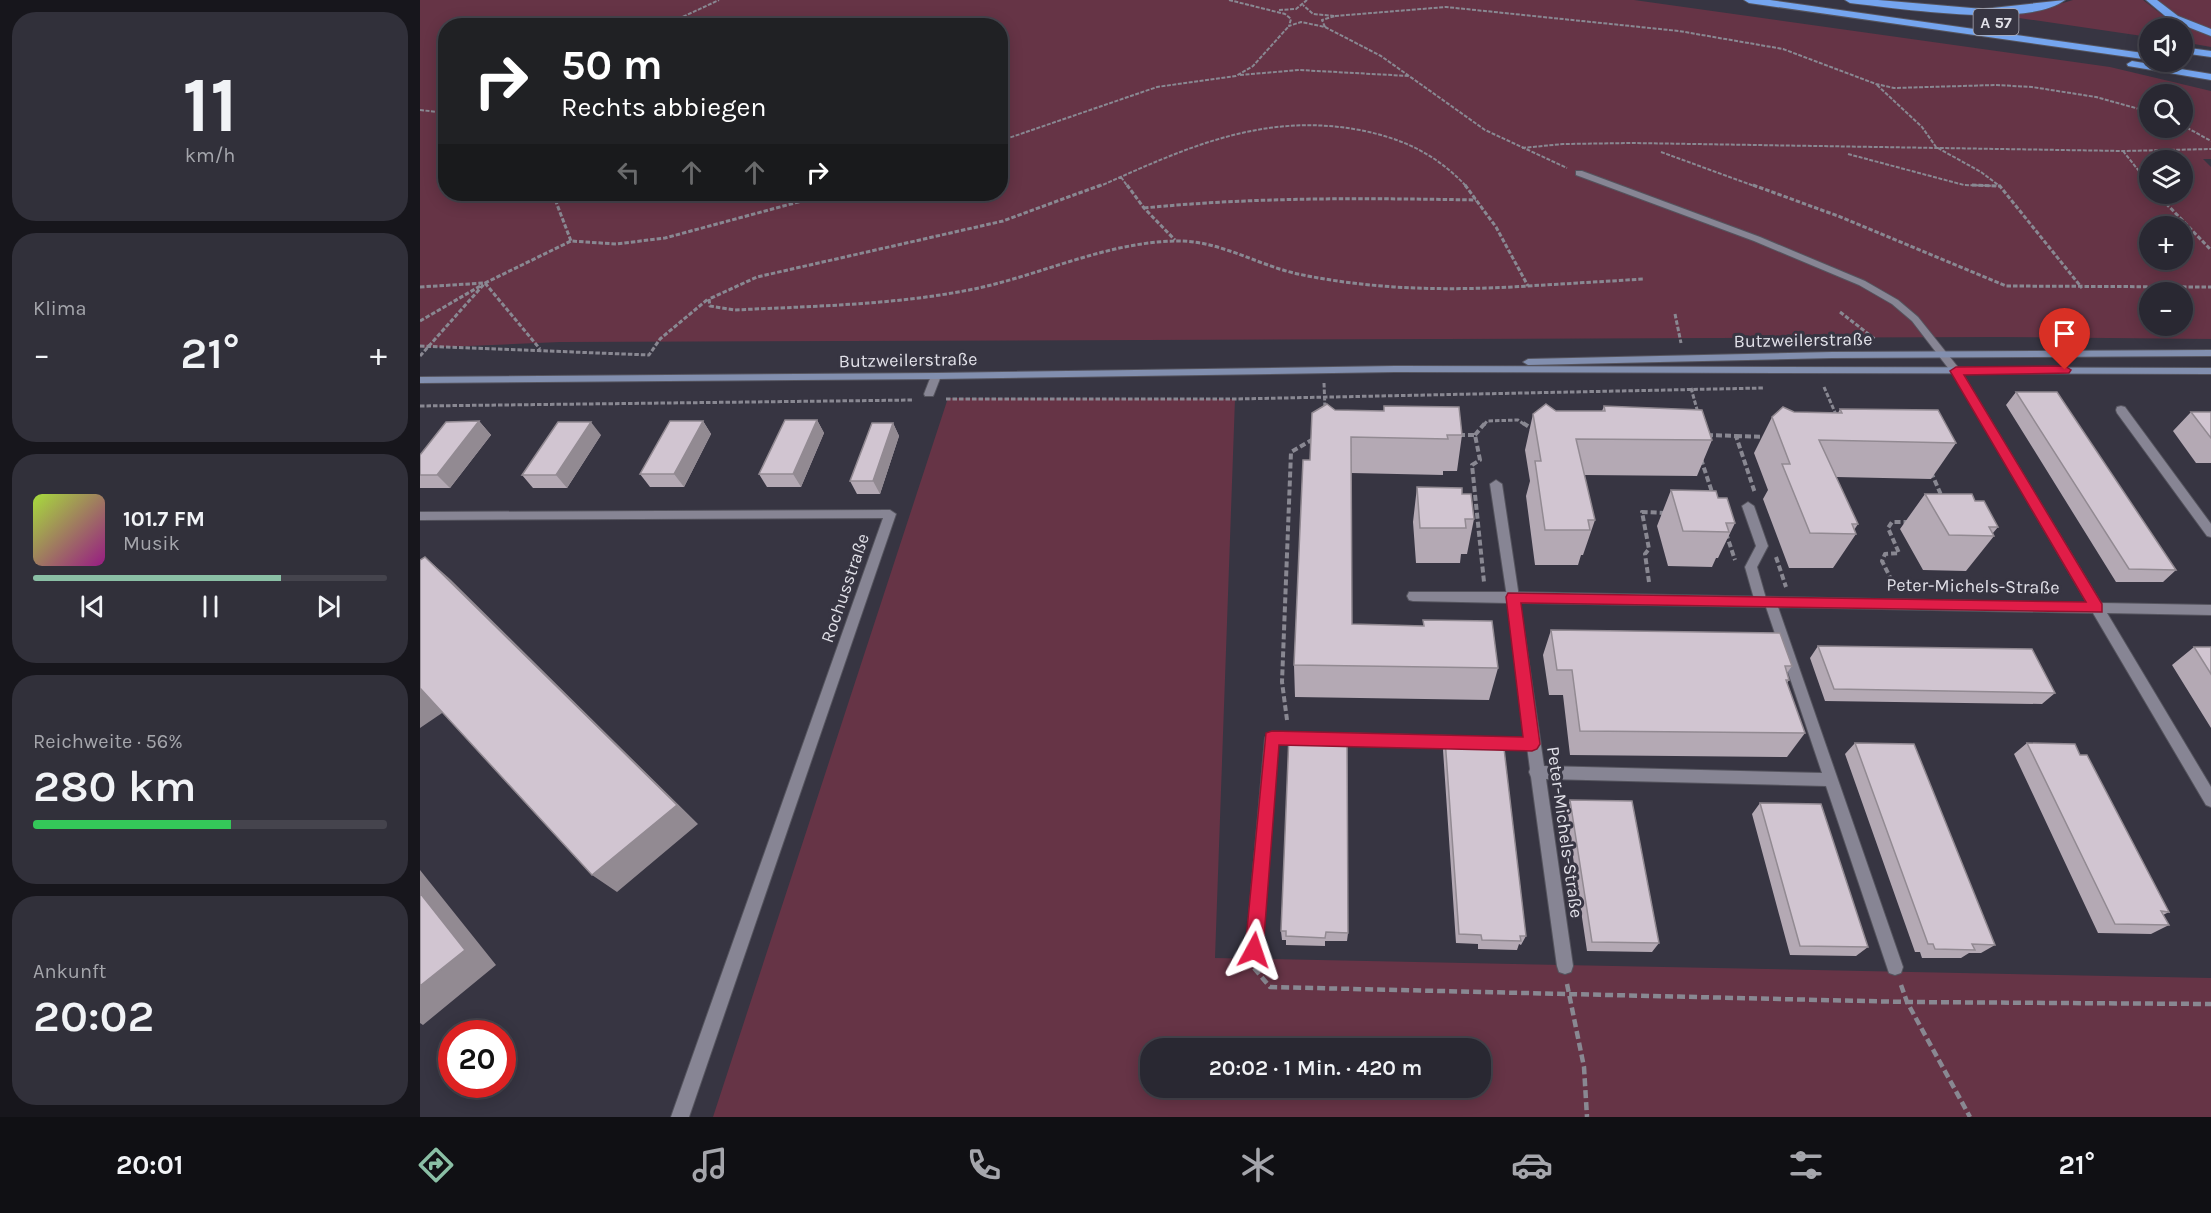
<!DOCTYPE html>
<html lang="de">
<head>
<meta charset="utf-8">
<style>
	:root { --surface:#292832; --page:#31303a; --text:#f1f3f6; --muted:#a5a6ac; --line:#45444d; --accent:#8abfa5 }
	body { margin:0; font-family:Karla,sans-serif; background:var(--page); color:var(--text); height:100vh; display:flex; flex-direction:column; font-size:22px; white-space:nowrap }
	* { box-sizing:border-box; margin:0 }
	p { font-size:20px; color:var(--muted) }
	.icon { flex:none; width:33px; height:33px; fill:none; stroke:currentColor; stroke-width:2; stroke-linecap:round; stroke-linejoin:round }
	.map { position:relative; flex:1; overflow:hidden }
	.panel { display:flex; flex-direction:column; gap:12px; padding:12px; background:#17161c; width:420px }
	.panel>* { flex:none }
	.banner { position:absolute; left:18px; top:18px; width:570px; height:183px; border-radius:24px; box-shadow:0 3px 15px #0003,0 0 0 2px var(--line); background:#202124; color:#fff; overflow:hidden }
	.fabs { position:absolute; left:1719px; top:18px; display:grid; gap:12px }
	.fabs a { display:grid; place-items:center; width:54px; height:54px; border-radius:50%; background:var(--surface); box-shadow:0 3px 15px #0003,0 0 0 2px var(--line); font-size:30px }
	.speed { position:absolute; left:18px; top:1020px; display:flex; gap:12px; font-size:30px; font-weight:700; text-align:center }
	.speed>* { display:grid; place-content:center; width:78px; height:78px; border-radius:50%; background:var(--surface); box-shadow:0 3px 15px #0003,0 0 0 2px var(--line); line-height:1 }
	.speed .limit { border:9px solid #d22; background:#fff; color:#111 }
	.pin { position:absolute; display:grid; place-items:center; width:51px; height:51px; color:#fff; margin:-62px -26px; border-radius:50% 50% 50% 0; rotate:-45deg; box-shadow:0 0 6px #0007 }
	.pin .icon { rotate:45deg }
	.me { position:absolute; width:66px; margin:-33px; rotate:5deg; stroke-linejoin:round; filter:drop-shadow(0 0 4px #0008) }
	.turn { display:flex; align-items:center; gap:21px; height:126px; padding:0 24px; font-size:27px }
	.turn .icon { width:78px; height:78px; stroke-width:2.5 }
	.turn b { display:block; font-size:42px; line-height:51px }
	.lanes { display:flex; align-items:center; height:57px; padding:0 24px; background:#0003; justify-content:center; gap:30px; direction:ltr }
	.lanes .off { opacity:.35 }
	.big { font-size:45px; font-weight:600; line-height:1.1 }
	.panel .widget { flex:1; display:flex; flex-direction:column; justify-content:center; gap:9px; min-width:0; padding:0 21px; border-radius:24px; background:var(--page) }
	.panel .dial { align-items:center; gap:0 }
	.dial b { font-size:78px; line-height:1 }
	.song { display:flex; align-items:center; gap:18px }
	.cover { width:72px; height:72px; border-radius:9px; background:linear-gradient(135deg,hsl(80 70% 55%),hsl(310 70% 35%)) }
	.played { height:6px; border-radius:3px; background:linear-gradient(90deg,var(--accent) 70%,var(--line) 70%) }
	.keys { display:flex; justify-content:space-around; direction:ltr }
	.heat { display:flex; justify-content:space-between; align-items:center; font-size:33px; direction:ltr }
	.charge { height:9px; border-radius:4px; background:linear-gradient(90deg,#34c759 56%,var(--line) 0) }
	.trip { position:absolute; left:720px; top:1038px; width:351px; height:60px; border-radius:24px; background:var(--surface); box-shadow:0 3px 15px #0003,0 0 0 2px var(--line); font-weight:600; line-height:60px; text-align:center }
	.dock { display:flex; height:96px; justify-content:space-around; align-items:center; background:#101014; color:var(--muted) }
	.dock .icon { width:42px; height:42px }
	.dock .on { color:var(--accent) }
	.dock b { font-size:27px; color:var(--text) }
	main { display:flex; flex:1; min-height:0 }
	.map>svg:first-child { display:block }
</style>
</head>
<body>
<main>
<section class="panel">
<div class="widget dial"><b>11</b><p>km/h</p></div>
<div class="widget"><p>Klima</p>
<div class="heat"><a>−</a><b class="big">21°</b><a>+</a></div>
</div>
<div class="widget">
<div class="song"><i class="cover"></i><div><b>101.7 FM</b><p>Musik</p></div></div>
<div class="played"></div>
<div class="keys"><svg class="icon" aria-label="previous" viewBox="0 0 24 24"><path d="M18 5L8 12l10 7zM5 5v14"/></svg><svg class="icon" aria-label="pause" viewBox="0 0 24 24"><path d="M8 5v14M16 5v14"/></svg><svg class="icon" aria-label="next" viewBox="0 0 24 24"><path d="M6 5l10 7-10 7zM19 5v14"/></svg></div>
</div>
<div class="widget"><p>Reichweite · 56%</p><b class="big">280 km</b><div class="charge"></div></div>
<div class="widget"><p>Ankunft</p><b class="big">20:02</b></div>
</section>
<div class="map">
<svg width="1791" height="1117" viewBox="0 0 1791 1117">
	<rect width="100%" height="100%" fill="#373542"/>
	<path fill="#663446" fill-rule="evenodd" d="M 0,0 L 1214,0 L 1690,67 L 1791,91 L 1791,159 L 1783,159 L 1791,167 L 1791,339 L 1578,337 L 140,342 L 0,348 ZM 26,26 L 580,26 L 580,194 L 26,194 ZM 1730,94 L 1762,94 L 1762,128 L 1730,128 ZM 1730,160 L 1762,160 L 1762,194 L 1730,194 ZM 1730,226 L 1762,226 L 1762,260 L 1730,260 ZM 1730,292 L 1762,292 L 1762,326 L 1730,326 Z
		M 1653,0 L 1723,0 L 1745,17 L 1791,37 L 1791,47 L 1763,42 L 1762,28 L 1730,28 L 1729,37 L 1572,14 L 1619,10 Z
		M 1738,0 L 1791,0 L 1791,30 L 1758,16 Z
		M 528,398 L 815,399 L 795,958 L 1791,978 L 1791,1117 L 293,1117 ZM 730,1048 L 1060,1048 L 1060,1088 L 730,1088 Z"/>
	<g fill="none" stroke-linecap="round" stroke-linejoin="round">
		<defs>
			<path id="lane" d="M 1156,171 L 1162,171 L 1340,237 L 1445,281 L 1478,300 L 1498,317 L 1541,371 L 1536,374 L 1532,373 L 1492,321 L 1472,304 L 1439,285 L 1334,241 L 1156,175 Z
				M 516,373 L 521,376 L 514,394 L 513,396 L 505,396 L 504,394 L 511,376 Z
				M 1701,406 L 1705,407 L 1791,524 L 1791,537 L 1787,536 L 1697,413 L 1696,410 L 1697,407 Z
				M 1076,480 L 1082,484 L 1099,597 L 1097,601 L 1089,601 L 1087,597 L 1070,484 Z
				M 1328,502 L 1334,506 L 1348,546 L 1337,567 L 1347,602 L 1345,606 L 1337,606 L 1335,602 L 1325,567 L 1336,546 L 1322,506 Z
				M 470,510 L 476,514 L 269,1117 L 251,1117 L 463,518 L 0,520 L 0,512 Z
				M 852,732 L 886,733 L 891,735 L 893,739 L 891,743 L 886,745 L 858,744 L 842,949 L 840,955 L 834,957 L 828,955 L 826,949 L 845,738 L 847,734 Z
				M 912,733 L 1038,736 L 1043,738 L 1045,742 L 1043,746 L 1038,748 L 912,745 L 907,743 L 905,739 L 907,735 Z
				M 1068,737 L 1112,738 L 1117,740 L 1119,744 L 1117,748 L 1112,750 L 1068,749 L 1063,747 L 1061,743 L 1063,739 Z"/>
			<path id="street" d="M 1536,368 L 1541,371 L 1681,603 L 1791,605 L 1791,615 L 1687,613 L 1791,787 L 1791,807 L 1786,805 L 1673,613 L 1358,607 L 1483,967 L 1481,973 L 1475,975 L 1469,973 L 1467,967 L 1406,786 L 1126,779 L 1153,966 L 1151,972 L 1145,974 L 1139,972 L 1137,966 L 1111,777 L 1109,772 L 1110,769 L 1088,603 L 993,601 L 989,600 L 987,596 L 989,592 L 1093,592 L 1667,603 L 1531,371 ZM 1100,603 L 1346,607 L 1402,773 L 1124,766 Z"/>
			<path id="secondary" d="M 1791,350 L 1791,356 L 1412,358 L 1108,365 L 1103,362 L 1108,359 L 1412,352 Z
				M 975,366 L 1791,368 L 1791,374 L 975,372 L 516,379 L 0,383 L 0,377 L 516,373 Z"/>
			<path id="highway" d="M 1324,0 L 1350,0 L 1730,54 L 1730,60 L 1329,3 Z
				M 1425,0 L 1458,0 L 1563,9 L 1645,0 C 1607,29 1478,8 1430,3 Z
				M 1726,0 L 1737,0 L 1758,16 L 1791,29 L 1791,36 L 1750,20 Z
				M 1762,47 L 1791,51 L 1791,57 L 1762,53 Z
				M 1712,61 L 1791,74 L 1791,80 L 1708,66 L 1707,64 Z"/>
		</defs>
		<use href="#lane" stroke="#55545e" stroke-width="2"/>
		<use href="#street" stroke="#55545e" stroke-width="2"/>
		<use href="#secondary" stroke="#55545e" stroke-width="2"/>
		<use href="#highway" stroke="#55545e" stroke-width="2"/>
		<path stroke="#898892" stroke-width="2" stroke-dasharray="4 1.5" stroke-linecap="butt" d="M 809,0 L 865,14 L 871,19 L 869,26 L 881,22 L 905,27 L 902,20 L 915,16 L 893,14 L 883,5
			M 859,10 L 876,9 L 887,0
			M 915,16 L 1026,7 L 1259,31 L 1363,49 L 1456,84 L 1474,88 L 1576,85 L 1612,87 L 1676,97 L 1730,112
			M 243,26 L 299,0
			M 905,27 L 961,56 L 1065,130 L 1147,168
			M 820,75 L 879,70 L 989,76
			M 1457,85 L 1502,127 L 1516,147 L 1561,172 L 1581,187
			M 0,110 L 26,113
			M 1762,125 L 1791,141
			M 580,141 L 737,87 L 816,76 L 833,66 L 869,26
			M 1102,148 L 1143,144 L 1213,143 L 1703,151 L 1791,149
			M 1703,151 L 1730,185
			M 1241,152 L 1337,187
			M 1428,154 L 1544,185 L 1579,186
			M 701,177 L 708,187
			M 678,187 C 766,148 842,112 940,130 C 984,139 1016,154 1047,187"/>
		<path stroke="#898892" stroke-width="3" stroke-dasharray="4.5 2" stroke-linecap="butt" d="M 681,185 L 583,221 L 337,277 L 289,299 L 290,306 L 315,310 C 395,306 475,305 554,289 C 621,275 687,242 756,241 C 799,240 837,265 878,274 C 954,290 1030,291 1108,286
			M 707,185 L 724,208 L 755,240
			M 1045,185 L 1076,227 L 1108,286
			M 1333,185 L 1418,216 L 1586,286 L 1791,287
			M 1552,185 L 1579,186
			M 1579,185 L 1662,288
			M 133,194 L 151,241
			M 1737,194 L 1791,250
			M 724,208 C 835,197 945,198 1056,200
			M 65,283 L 120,349
			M 1108,286 L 1224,279
			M 0,287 L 64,283
			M 1420,312 L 1455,339
			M 1255,314 L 1261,343
			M 0,321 L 62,285
			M 0,346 L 229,355 L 240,339 L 288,299
			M 0,356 L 65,283 L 151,241 L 196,244 L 245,238 L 408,194
			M 904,383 L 905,409
			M 1404,387 L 1417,417
			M 1271,388 L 1278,413
			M 526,399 L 815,399 L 1343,388
			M 0,406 L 494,400
			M 1064,425 L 1067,421 L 1098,420 L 1105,425"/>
		<path stroke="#898892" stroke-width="4" stroke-dasharray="6 3" stroke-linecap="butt" d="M 1103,423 L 1114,430
			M 1039,435 L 1055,435 L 1060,460 L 1052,465 L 1064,582
			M 1055,435 L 1065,423
			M 1287,435 L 1316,436 L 1335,493
			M 1316,436 L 1346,437
			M 1281,459 L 1293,495
			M 1511,472 L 1522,497
			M 1306,533 L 1315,560
			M 1356,557 L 1366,587
			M 1229,582 L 1225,554 L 1229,549 L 1222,512 L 1247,513
			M 1476,589 L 1462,561 L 1465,554 L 1479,553 L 1468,528 L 1472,522 L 1488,522
			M 867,720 L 862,682 L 871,452 L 895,438"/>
		<path stroke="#898892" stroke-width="4.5" stroke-dasharray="8 4" stroke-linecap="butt" d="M 834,968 L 850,987 L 1487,1002 L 1791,1004
			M 1147,984 L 1164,1067 L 1167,1117
			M 1481,985 L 1487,1002 L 1550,1117"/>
		<use href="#lane" fill="#878594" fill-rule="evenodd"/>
		<use href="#street" fill="#878594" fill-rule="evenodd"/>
		<use href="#secondary" fill="#828faf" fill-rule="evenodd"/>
		<use href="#highway" fill="#75a5ef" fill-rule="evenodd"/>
	</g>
	<path fill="#b4a9b4" d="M 1596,392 L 1756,570 L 1743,582 L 1696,582 L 1586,405 Z
		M 1184,406 L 1292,440 L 1277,476 L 1164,475 L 1175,520 L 1163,555 L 1161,555 L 1158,565 L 1115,565 L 1106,496 L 1110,481 L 1105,450 L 1113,414 L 1136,411 L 1182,411 Z
		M 1420,409 L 1536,443 L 1511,479 L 1416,477 L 1438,524 L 1434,530 L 1436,534 L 1413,568 L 1369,568 L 1343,499 L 1348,490 L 1334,453 L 1352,417 L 1374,412 L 1418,413 Z
		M 915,410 L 1042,435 L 1037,471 L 1023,471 L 1023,475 L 931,473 L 932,624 L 1003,626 L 1003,620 L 1078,668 L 1069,700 L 875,697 L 874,665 L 890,460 Z
		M 1771,412 L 1791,412 L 1791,463 L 1776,463 L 1753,431 Z
		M 397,420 L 404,433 L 381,487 L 347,487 L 339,474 Z
		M 59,421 L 71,435 L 30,488 L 0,488 L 0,455 Z
		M 283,421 L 291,434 L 264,487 L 230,487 L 220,474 Z
		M 473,423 L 479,436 L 460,494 L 437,494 L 430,481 Z
		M 181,435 L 147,488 L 113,488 L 102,475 Z
		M 997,487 L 1042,494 L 1054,519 L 1047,554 L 1041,554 L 1040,563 L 996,563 L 993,522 Z
		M 1251,490 L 1298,498 L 1315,523 L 1298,558 L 1296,558 L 1292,567 L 1248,566 L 1237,526 Z
		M 1505,494 L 1578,527 L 1573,533 L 1574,536 L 1546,571 L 1503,570 L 1480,529 Z
		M 1131,630 L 1372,666 L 1367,673 L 1369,680 L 1367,683 L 1385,733 L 1367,757 L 1150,755 L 1143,695 L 1129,695 L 1123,655 Z
		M 1398,646 L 1635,693 L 1622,704 L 1405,701 L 1390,658 Z
		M 1774,647 L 1791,647 L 1791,728 L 1752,665 Z
		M 1025,739 L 1106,936 L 1101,945 L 1099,944 L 1097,950 L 1058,949 L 1058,944 L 1036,943 L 1023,750 Z
		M 1435,743 L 1575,945 L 1561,953 L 1549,953 L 1541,958 L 1502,958 L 1500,952 L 1495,952 L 1425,754 Z
		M 1607,743 L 1749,912 L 1743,915 L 1749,925 L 1731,934 L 1678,933 L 1594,754 Z
		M 1150,800 L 1239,943 L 1232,952 L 1167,951 L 1146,810 Z
		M 1340,803 L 1448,947 L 1436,956 L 1370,955 L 1332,814 Z
		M 861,931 L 928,933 L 927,941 L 905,941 L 905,946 L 866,945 L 866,940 L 862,940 Z"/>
	<path fill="#928a92" d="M 397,420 L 404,433 L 381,487 L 373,474 Z
		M 59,421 L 71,435 L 30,488 L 17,475 Z
		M 283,421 L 291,434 L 264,487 L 254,474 Z
		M 171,422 L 181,435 L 147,488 L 136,475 Z
		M 473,423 L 479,436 L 460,494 L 453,481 Z
		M 5,557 L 30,579 L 278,824 L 197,892 L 172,875 Z
		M 0,688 L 28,709 L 0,728 Z
		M 0,870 L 76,965 L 3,1025 L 0,1023 Z"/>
	<path fill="#d1c5d1" stroke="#928a92" stroke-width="1.5" d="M 1596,392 L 1637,392 L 1756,570 L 1709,569 Z
		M 907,404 L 915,410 L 964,411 L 964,406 L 1039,407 L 1042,435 L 1027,435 L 1028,439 L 931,437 L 932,624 L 1004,626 L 1003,620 L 1072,621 L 1078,668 L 874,665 L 883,460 L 890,460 L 892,413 Z
		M 1126,404 L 1136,411 L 1185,411 L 1184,406 L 1282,410 L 1292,440 L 1156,439 L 1175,520 L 1168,520 L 1170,530 L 1125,530 L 1115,461 L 1121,461 L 1113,414 Z
		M 1363,407 L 1374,412 L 1422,413 L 1420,409 L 1518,410 L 1536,443 L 1399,440 L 1438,524 L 1432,524 L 1436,534 L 1390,533 L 1362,464 L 1370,464 L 1352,417 Z
		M 1771,412 L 1791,412 L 1791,438 Z
		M 365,420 L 397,420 L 373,474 L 339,474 Z
		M 59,421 L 17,475 L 0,475 L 0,455 L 26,422 Z
		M 250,421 L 283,421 L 254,474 L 220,474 Z
		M 138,422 L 171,422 L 136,475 L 102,475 Z
		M 452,423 L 473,423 L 453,481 L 430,481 Z
		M 997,487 L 1042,488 L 1042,494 L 1051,494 L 1054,519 L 1045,519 L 1046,528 L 1000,528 Z
		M 1251,490 L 1296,491 L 1298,498 L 1307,498 L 1315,523 L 1306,523 L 1309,532 L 1263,531 Z
		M 1505,494 L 1552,494 L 1555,501 L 1564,501 L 1578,527 L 1569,527 L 1574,536 L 1529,535 Z
		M 5,557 L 257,805 L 172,875 L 0,688 L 0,560 Z
		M 1131,630 L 1360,633 L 1372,666 L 1365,666 L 1369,680 L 1366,680 L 1385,733 L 1160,731 L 1152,670 L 1137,670 Z
		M 1398,646 L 1612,649 L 1635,693 L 1414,689 Z
		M 1774,647 L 1791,647 L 1791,674 Z
		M 869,735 L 927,737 L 928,933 L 906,932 L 905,938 L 866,936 L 866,931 L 861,931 Z
		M 1025,739 L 1083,740 L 1106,936 L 1100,936 L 1101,941 L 1062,940 L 1061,935 L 1039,934 Z
		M 1435,743 L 1494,744 L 1575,945 L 1552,944 L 1555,950 L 1515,949 L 1513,944 L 1508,944 Z
		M 1607,743 L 1655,744 L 1660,755 L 1667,755 L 1749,912 L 1741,911 L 1749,925 L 1695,924 Z
		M 1150,800 L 1212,801 L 1239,943 L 1172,942 Z
		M 1340,803 L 1401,804 L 1448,947 L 1380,946 Z
		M 0,893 L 45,950 L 0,986 Z"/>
	<path fill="#e11d48" stroke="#92132f" stroke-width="1.5" d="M 1645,366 L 1651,370 L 1649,373 L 1544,375 L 1682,604 L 1682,612 L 1101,603 L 1120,744 L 1117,749 L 1112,751 L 859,745 L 843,950 L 840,956 L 834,959 L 827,956 L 825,950 L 846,733 L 852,731 L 1103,737 L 1086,597 L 1088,593 L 1666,602 L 1530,371 L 1536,367 Z"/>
	<g text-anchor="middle" stroke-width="6" stroke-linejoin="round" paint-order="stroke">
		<rect fill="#373542" stroke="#aeadb6" stroke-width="1.5" x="1553.5" y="9" width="45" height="26" rx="4.5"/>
		<g font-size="16" font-weight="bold" fill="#e1e0e8">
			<text x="1576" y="28">A 57</text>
		</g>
		<g font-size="18" fill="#e1e0e8" stroke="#373542">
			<text transform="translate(1383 340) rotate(-1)" y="6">Butzweilerstraße</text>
			<text transform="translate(488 360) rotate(-1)" y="6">Butzweilerstraße</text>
			<text transform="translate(1553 586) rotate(1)" y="6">Peter-Michels-Straße</text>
			<text transform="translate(425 588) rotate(-71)" y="6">Rochusstraße</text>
			<text transform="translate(1145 832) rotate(82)" y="6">Peter-Michels-Straße</text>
		</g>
	</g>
</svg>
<div class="fabs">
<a><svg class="icon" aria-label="sound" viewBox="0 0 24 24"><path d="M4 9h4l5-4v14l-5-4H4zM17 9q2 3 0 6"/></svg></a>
<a><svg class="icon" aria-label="search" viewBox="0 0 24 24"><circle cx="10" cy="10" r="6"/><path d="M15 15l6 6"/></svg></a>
<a><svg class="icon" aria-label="layers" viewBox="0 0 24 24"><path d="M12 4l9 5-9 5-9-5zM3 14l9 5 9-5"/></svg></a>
<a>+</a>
<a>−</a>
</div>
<div class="speed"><div class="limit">20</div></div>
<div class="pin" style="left:1645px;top:370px;background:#d93025"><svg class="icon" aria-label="arrive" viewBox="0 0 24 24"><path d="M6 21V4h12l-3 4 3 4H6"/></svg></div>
<svg class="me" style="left:834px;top:950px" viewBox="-20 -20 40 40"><path d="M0-17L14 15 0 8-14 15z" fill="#e11d48" stroke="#fff" stroke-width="4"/></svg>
<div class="trip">20:02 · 1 Min. · 420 m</div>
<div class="banner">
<div class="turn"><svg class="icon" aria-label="right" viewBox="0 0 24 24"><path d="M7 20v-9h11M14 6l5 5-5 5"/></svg><div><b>50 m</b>Rechts abbiegen</div></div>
<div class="lanes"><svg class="icon off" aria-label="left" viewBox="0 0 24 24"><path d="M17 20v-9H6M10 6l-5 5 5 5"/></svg><svg class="icon off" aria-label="ahead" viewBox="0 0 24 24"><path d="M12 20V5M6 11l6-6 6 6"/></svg><svg class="icon off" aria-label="ahead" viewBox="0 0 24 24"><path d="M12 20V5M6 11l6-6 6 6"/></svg><svg class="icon" aria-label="right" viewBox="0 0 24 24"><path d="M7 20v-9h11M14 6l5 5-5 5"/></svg></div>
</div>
</div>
</main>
<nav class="dock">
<b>20:01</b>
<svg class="icon on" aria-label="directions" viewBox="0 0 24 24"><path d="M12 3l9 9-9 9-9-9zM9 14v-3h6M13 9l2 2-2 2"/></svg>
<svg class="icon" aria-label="music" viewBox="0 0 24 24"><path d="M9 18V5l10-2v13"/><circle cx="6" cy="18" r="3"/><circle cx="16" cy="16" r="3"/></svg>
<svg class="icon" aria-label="phone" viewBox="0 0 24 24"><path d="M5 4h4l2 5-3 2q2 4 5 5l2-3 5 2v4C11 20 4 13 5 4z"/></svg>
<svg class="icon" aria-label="climate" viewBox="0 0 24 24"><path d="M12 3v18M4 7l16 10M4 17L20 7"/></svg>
<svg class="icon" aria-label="car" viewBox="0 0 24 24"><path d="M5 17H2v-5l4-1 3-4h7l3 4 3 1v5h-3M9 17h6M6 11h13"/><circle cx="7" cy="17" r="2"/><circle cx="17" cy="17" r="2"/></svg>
<svg class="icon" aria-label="filters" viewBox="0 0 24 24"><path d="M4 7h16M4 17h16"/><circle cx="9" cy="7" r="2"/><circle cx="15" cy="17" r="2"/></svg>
<b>21°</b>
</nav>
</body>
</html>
